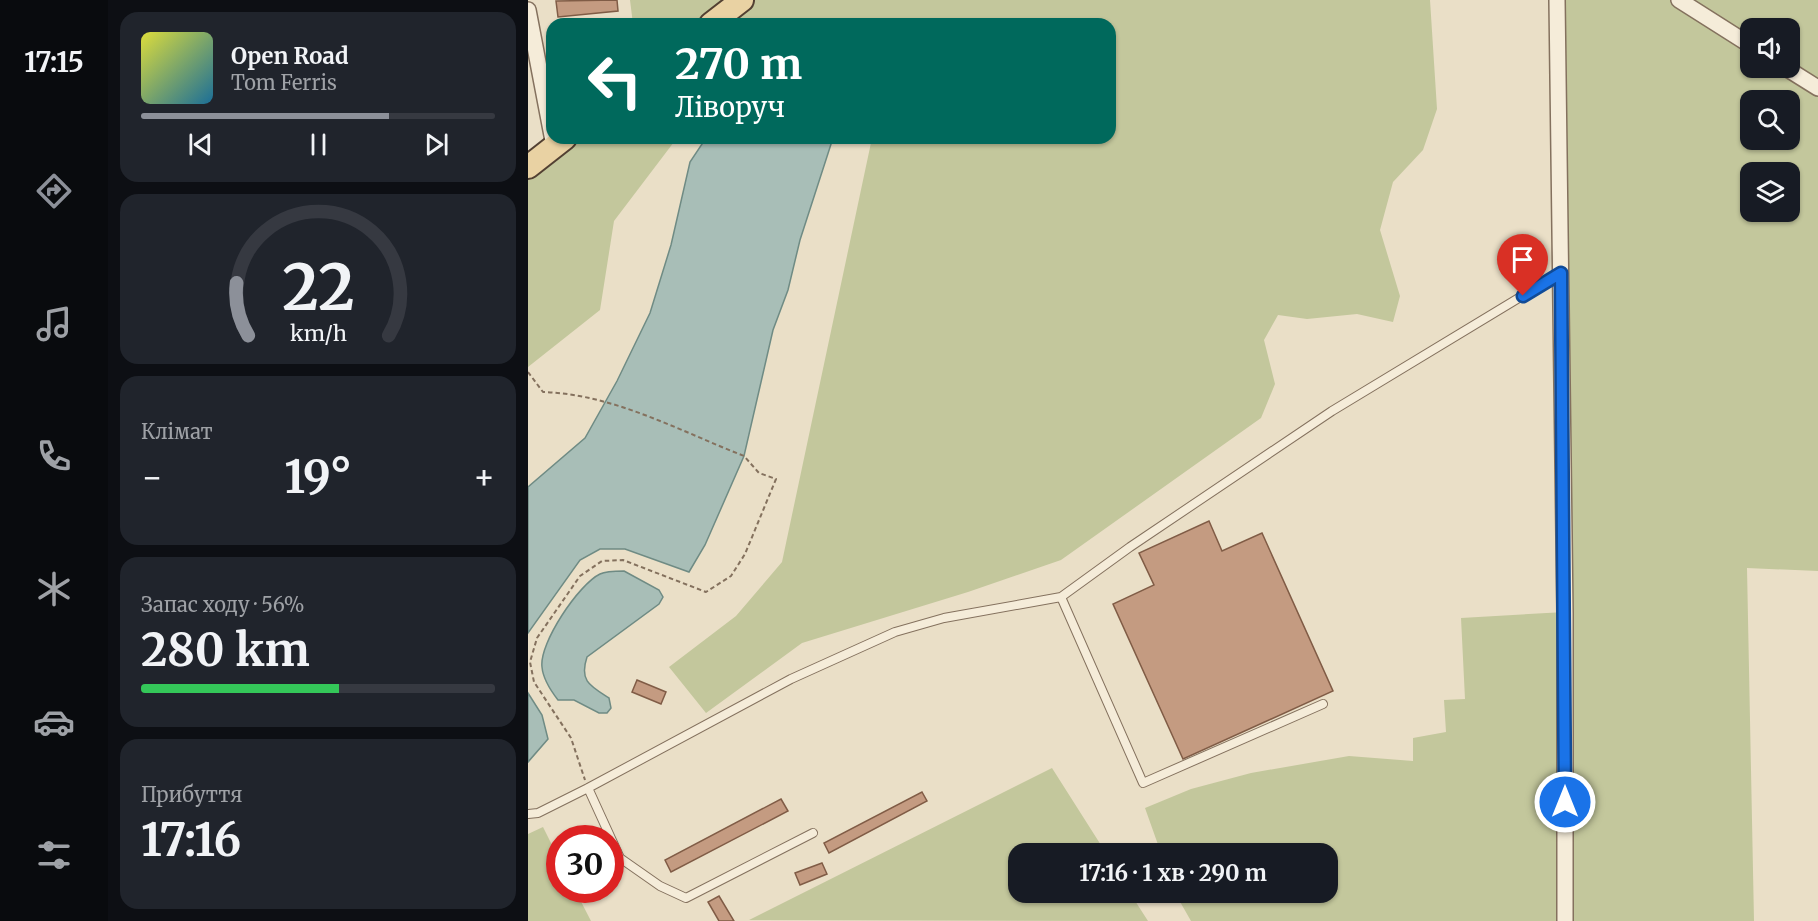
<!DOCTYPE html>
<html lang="uk">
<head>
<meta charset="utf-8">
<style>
	:root { --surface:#171b24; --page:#20242c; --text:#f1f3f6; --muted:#9ea1a6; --line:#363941; --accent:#8c9099 }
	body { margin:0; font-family:Merriweather,serif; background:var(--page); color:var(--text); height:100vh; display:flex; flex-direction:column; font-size:22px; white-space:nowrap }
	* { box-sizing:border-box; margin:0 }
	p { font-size:20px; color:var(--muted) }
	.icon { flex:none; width:33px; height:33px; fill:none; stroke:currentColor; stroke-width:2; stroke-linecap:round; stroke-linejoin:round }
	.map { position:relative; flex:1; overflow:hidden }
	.side { display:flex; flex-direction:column; gap:12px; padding:12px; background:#0d0f14; width:420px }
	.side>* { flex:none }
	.banner { position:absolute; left:18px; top:18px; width:570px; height:126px; border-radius:18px; box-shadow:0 2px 4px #0004; background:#00695c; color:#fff; overflow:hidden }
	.tools { position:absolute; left:1212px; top:18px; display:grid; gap:12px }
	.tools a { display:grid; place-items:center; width:60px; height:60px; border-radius:12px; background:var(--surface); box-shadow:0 2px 4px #0004; font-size:30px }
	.speed { position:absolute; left:18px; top:825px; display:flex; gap:12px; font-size:30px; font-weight:700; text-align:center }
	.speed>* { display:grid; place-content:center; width:78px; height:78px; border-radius:50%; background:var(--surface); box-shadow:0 2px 4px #0004; line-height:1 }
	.speed .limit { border:9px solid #d22; background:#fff; color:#111 }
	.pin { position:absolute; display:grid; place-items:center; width:51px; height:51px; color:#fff; margin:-62px -26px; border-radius:50% 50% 50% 0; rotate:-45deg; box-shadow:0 0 6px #0007 }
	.pin .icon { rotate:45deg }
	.me { position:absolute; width:66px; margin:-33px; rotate:0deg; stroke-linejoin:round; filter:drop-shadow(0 0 4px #0008) }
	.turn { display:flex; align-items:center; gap:21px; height:126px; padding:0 30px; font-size:27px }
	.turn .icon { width:78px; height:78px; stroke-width:2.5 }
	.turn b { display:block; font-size:42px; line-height:51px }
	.big { font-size:45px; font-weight:700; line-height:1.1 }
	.side .widget { flex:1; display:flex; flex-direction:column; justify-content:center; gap:9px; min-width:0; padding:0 21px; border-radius:18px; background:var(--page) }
	.side .dial { align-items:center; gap:0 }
	.dial svg { height:156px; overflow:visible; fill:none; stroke:var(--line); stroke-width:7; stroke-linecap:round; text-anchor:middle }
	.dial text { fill:var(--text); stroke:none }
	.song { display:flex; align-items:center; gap:18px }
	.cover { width:72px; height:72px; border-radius:9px; background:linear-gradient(135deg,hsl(60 70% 55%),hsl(200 70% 35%)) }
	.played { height:6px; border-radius:3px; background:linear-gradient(90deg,var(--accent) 70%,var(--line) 70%) }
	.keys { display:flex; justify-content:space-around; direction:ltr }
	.heat { display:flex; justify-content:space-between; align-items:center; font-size:33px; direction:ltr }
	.charge { height:9px; border-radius:4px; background:linear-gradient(90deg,#34c759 56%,var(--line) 0) }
	.trip { position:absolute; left:480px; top:843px; width:330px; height:60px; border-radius:18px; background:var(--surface); box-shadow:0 2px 4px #0004; font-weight:700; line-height:60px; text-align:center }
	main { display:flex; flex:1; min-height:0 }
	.tab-bar { display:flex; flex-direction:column; width:108px; justify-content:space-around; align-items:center; background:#090b0e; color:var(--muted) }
	.tab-bar .icon { width:42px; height:42px }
	.tab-bar .active { color:var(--accent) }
	.tab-bar b { font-size:27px; color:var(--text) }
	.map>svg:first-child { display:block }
</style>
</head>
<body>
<main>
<nav class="tab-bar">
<b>17:15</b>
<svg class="icon active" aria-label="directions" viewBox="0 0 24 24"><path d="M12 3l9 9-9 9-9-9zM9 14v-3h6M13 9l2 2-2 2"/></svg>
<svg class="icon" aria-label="music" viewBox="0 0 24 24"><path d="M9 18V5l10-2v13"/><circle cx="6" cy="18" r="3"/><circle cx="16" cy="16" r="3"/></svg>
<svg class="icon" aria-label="phone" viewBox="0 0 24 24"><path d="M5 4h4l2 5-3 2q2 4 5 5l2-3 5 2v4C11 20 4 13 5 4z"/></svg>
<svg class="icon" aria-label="climate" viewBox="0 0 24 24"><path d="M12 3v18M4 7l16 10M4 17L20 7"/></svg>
<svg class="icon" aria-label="car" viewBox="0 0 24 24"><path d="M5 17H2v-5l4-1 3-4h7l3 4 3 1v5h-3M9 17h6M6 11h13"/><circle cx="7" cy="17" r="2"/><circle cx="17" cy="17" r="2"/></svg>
<svg class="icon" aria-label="filters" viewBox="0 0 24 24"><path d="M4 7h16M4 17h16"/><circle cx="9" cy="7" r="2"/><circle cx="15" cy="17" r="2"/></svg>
</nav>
<section class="side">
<div class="widget">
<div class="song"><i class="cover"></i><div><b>Open Road</b><p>Tom Ferris</p></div></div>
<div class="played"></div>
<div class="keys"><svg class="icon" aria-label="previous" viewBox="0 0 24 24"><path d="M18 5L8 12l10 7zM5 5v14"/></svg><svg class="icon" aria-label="pause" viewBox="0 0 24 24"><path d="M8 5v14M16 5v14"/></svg><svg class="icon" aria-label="next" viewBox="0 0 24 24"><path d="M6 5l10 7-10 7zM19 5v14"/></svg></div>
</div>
<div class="widget dial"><svg viewBox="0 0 100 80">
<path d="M14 69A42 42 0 1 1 86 69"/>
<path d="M14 69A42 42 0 0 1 8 42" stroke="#8c9099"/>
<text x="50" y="56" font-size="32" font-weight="700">22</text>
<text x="50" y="72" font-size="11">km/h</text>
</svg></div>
<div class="widget"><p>Клімат</p>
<div class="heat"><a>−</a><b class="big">19°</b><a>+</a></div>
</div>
<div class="widget"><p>Запас ходу · 56%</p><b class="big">280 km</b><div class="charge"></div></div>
<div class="widget"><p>Прибуття</p><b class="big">17:16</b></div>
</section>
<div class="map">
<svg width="1290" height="921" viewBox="0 0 1290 921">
	<rect width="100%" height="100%" fill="#eadfc7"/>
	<path fill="#c3c79c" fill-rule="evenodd" d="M 102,0 L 902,0 L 909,109 L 895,150 L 865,182 L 852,230 L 872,296 L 865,322 L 829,314 L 779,319 L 750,315 L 736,340 L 747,384 L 733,418 L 533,560 L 440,592 L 274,643 L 178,713 L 141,667 L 208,616 L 254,562 L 344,138 L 582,138 L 582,24 L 105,24 Z
		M 1029,0 L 1290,0 L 1290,571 L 1219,568 L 1226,921 L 663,921 L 647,893 L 800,892 L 800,854 L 633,853 L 617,808 L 663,789 L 723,773 L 821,756 L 885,761 L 885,738 L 918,732 L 916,700 L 937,699 L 933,618 L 1037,612 ZM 1222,28 L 1262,28 L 1262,68 L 1222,68 ZM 1222,100 L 1262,100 L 1262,140 L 1222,140 ZM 1222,172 L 1262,172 L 1262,212 L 1222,212 Z
		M 37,138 L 149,138 L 86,221 L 72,310 L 0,367 L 0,167 Z
		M 524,768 L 578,853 L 490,854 L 490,892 L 602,893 L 620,921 L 221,920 Z
		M 15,827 L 31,859 L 32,890 L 47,890 L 63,921 L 0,921 L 0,834 Z"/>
	<path fill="#a8beb7" stroke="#6f8b84" stroke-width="1.5" d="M 178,138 L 305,138 L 272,240 L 260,290 L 245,330 L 216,456 L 177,545 L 161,572 L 97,549 L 72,549 L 52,560 L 0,633 L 0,487 L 57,438 L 89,381 L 122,313 L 143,245 L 162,162 Z
		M 96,571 L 131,590 L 135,597 L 131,604 L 59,657 C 51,681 62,686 81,698 L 83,708 L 79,713 L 71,713 L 46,700 L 30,700 C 23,691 15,679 14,667 C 11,643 51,584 72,574 C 78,571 89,571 96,571 Z
		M 0,693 L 14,715 L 20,739 L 0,762 Z"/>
	<path fill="#c49b81" stroke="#805c46" stroke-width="1.5" d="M 89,0 L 90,11 L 30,17 L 28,1 Z
		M 681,521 L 694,551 L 734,533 L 805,691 L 655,759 L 585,604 L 626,585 L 611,553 Z
		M 109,680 L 138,692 L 133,704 L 104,692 Z
		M 394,792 L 399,801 L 301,853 L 296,843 Z
		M 253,799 L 260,811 L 143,872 L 137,860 Z
		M 294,863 L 299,874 L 272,885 L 267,873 Z
		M 191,896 L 206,921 L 191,921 L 180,902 Z"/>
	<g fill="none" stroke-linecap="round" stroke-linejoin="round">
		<defs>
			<path id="lane" d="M 795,704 L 615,783 L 533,597 L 602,547 L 804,411 L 1032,273
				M 60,788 L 92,858 L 132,886 L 158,898 L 285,833
				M 0,814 L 10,813 L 60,788 L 263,679 L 367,632 L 416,618 L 533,597"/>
			<path id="street" d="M 1029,0 L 1037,613 L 1037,921
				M 1151,0 L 1222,45
				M 0,10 L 26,146
				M 1258,68 L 1290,88"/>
			<path id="primary" d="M 183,24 L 214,0
				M 0,167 L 37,138"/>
		</defs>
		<use href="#lane" stroke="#84715e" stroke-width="10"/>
		<use href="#street" stroke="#84715e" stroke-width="18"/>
		<use href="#primary" stroke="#524032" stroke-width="26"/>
		<path stroke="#84715e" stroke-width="2" stroke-dasharray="4.5 3" stroke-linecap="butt" d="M 0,372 L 15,392 C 85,394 152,431 216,456 L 231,473 L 248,479 L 217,554 L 203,576 L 178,592 L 95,560 L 74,561 L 52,576 L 9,638 L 2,662 L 6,682 L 43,738 L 57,780"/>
		<use href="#lane" stroke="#f5ecd9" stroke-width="8"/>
		<use href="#street" stroke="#f5ecd9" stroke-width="15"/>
		<use href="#primary" stroke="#e9d2a3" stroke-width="22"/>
	</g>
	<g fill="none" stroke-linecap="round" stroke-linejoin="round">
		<defs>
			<path id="route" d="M 995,296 L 1033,273 L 1037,802"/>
		</defs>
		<use href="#route" stroke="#114b97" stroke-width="15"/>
		<use href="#route" stroke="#1a73e8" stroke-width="10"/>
	</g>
</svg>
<div class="tools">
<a><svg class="icon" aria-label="sound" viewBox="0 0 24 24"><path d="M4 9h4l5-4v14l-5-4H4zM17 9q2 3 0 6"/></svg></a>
<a><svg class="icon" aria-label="search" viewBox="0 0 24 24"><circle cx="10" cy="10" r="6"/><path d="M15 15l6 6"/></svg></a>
<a><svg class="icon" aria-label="layers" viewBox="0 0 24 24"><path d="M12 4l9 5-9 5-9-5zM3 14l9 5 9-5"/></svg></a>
</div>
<div class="speed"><div class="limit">30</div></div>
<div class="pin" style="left:995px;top:296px;background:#d93025"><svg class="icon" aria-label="arrive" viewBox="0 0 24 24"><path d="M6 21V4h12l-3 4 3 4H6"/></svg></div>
<svg class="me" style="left:1037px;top:802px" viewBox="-20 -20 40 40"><circle r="17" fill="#1a73e8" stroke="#fff" stroke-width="3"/><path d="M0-11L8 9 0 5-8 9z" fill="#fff"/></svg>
<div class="trip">17:16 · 1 хв · 290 m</div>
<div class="banner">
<div class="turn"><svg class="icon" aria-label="left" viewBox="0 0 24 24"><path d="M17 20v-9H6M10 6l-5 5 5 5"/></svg><div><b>270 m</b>Ліворуч</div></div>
</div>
</div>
</main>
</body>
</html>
